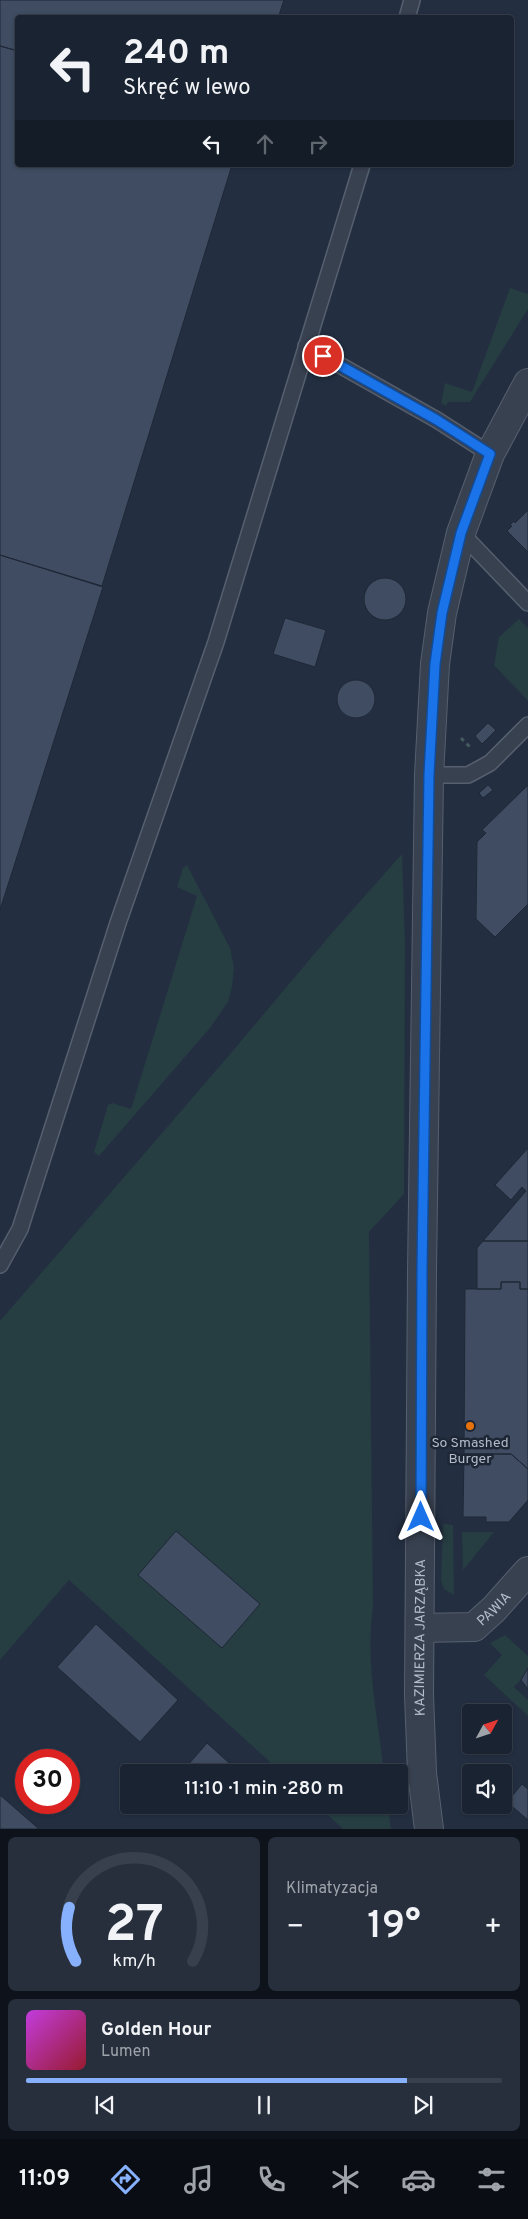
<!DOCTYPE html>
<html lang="pl">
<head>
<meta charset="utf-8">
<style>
	:root { --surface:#1a2331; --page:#272f3d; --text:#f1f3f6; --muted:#9fa4ab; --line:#38404d; --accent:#87b0fd }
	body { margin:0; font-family:Overpass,sans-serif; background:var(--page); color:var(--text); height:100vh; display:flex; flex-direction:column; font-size:19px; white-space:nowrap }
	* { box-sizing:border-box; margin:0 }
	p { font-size:16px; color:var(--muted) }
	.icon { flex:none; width:28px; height:28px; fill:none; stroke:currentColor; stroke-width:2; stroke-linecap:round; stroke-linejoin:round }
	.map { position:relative; height:1829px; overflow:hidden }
	.panel { display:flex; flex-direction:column; gap:8px; padding:8px; background:#0e131b; flex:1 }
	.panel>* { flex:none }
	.hud { position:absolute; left:15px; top:15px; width:499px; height:152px; border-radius:5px; box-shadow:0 1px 4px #0004,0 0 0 1px var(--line); background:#1a2331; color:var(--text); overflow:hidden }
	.needle { width:32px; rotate:50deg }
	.tools { position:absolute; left:462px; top:1704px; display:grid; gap:10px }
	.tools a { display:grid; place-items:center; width:50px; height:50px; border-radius:5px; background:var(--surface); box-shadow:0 1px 4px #0004,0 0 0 1px var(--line); font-size:25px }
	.speed { position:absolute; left:15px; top:1749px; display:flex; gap:10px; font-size:25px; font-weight:700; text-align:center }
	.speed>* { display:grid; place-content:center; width:65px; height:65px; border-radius:50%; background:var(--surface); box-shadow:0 1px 4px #0004,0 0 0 1px var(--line); line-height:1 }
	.speed .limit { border:8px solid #d22; background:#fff; color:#111 }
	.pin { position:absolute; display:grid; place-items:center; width:42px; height:42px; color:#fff; margin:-21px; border:2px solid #fff; border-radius:50%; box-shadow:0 1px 5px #0007 }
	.me { position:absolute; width:55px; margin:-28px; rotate:0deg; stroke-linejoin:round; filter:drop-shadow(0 0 4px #0008) }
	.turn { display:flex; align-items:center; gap:18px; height:105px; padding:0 25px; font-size:22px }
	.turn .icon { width:65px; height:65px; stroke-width:2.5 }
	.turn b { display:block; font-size:35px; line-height:42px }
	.lanes { display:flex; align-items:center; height:48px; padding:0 25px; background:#0003; justify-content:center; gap:25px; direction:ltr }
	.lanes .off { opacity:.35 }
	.big { font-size:38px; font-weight:600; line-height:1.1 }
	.panel .tile { flex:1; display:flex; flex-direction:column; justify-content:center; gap:8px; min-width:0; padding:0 18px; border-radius:8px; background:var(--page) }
	.panel .dial { align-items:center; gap:0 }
	.dial svg { height:130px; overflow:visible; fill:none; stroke:var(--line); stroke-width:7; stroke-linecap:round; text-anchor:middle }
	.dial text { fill:var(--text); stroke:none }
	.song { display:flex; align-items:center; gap:15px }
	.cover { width:60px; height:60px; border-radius:8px; background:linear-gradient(135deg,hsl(290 70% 55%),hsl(350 70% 35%)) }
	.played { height:5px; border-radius:2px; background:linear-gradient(90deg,var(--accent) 80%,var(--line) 80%) }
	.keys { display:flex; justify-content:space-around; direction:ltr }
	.heat { display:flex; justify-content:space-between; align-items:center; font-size:28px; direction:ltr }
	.panel .tiles { flex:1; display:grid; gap:8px; grid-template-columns:1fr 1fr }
	.tile:last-child { grid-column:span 2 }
	.trip { position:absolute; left:120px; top:1764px; width:288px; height:50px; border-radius:5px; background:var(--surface); box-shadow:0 1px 4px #0004,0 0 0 1px var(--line); font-weight:600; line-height:50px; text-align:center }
	.tab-bar { display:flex; height:80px; justify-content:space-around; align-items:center; background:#0a0e14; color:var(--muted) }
	.tab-bar .icon { width:35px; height:35px }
	.tab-bar .selected { color:var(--accent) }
	.tab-bar b { font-size:22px; color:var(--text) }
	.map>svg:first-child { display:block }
</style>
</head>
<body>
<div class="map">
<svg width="528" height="1829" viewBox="0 0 528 1829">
	<rect width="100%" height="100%" fill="#232f41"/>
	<path fill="#263d42" d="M 510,288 L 528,294 L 528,309 L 470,402 L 448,402 L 446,406 L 441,403 L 445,383 L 472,392 Z
		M 519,619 L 528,628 L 528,701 L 494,665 L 499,637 Z
		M 402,854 L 405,943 L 404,1194 L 369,1232 L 373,1607 C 365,1662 378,1718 384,1772 L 281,1772 L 69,1580 L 0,1660 L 0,1321 L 231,1053 L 331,934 Z
		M 187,865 L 230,948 L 234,967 L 232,987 L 228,1002 L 210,1028 L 99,1156 L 94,1152 L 108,1105 L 112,1103 L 131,1109 L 197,896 L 177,887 L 183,868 Z
		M 443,1524 L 453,1525 L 454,1595 L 444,1589 L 441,1581 Z
		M 462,1532 L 494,1532 L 463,1570 Z
		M 505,1635 L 528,1656 L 528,1672 L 514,1687 L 528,1700 L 528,1716 L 484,1675 L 502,1655 L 490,1643 Z
		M 317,1805 L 388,1805 L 391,1829 L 343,1829 Z"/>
	<path fill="#3f4c61" stroke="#1f2837" d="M 0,0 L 284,0 L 278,18 L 18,18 L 18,51 L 0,46 Z
		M 0,46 L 18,51 L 18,165 L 232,165 L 102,586 L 0,555 Z
		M 528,510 L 528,552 L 507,531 L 512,526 L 510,525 L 514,521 L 515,523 Z
		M 0,555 L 103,587 L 0,910 Z
		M364 599a21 21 0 1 1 42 0a21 21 0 1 1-42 0Z
		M 285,618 L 326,630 L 315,667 L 273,654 Z
		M337 699a19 19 0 1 1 38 0a19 19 0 1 1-38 0Z
		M 488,723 L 496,730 L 482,744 L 475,736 Z
		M 488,785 L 493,790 L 483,798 L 479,793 Z
		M 528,785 L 528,904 L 495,937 L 476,919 L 477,842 L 486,833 L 482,830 Z
		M 528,1148 L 528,1241 L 483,1241 L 526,1191 L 522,1187 L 511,1200 L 495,1185 Z
		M 483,1241 L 528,1241 L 528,1289 L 520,1289 L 520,1282 L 501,1282 L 501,1289 L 477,1289 L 477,1248 Z
		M 501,1282 L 520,1282 L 520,1289 L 528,1289 L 528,1469 L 511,1454 L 464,1454 L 465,1289 L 501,1289 Z
		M 464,1454 L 511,1454 L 528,1469 L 528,1500 L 509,1522 L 486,1522 L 486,1517 L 463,1517 Z
		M 176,1531 L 260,1604 L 222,1648 L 138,1575 Z
		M 96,1624 L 178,1700 L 140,1742 L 57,1667 Z
		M 528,1668 L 528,1689 L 521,1680 Z
		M 207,1743 L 239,1772 L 197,1772 L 188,1765 Z
		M 522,1784 L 528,1789 L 528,1820 L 507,1802 Z
		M 0,1795 L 39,1829 L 0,1829 Z"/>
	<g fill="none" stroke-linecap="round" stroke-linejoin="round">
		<defs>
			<path id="lane" d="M 407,18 L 412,0
				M 306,346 L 437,420 L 490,454
				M 461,533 L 528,603
				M 429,775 L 468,775 L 490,763 L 528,725
				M 0,1265 L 20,1229 L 118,923 L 216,642 L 362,165"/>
			<g id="street">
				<path id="s1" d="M 420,1628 L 474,1627 L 494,1609 L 528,1571"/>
				<path id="s2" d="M 429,1829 L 422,1773 L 419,1695 L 422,1271 L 429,775 L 435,664 L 442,613 L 461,533 L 490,454 L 528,383"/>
			</g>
		</defs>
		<use href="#lane" stroke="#565f6e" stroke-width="18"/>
		<use href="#street" stroke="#565f6e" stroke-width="30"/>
		<path stroke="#445a5e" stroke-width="3" stroke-dasharray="4 4" stroke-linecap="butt" d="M 461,738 L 471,748"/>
		<use href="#lane" stroke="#384150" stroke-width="15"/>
		<use href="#street" stroke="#384150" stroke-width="28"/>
	</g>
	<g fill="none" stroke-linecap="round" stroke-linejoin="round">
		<defs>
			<path id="route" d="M 323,356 L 437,420 L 490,454 L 461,533 L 442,613 L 435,664 L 429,775 L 422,1271 L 421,1517"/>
		</defs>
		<use href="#route" stroke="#114b97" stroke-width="12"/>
		<use href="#route" stroke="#1a73e8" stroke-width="9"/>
	</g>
	<circle fill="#e8710a" stroke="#1d2635" stroke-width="2" cx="470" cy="1426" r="5"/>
	<g text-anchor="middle" stroke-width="5" stroke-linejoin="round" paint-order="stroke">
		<g font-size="14" fill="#b4bccb" stroke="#1d2635">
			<text x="470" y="1447">So Smashed<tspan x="470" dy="16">Burger</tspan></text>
		</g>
		<g font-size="14" fill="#b4bccb" stroke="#1d2635">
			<text dy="5" stroke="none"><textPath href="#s1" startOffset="81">PAWIA</textPath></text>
			<text dy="5" stroke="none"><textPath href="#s2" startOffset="192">KAZIMIERZA JARZĄBKA</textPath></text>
		</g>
	</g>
</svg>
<div class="tools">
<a><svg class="needle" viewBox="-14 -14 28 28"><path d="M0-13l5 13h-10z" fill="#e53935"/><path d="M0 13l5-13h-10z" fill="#9fa4ab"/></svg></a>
<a><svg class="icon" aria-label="sound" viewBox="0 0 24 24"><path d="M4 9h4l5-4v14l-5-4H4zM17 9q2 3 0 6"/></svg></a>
</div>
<div class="speed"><div class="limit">30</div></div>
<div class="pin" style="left:323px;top:356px;background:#d93025"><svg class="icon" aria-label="arrive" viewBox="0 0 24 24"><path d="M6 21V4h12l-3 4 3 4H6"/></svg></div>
<svg class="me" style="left:421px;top:1517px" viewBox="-20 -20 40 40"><path d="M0-17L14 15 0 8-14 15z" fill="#1a73e8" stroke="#fff" stroke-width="4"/></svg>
<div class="trip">11:10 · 1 min · 280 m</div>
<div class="hud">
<div class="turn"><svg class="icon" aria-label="left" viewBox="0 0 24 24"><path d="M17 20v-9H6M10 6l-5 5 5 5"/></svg><div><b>240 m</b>Skręć w lewo</div></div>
<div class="lanes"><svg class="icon" aria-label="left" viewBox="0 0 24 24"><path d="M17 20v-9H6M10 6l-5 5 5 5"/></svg><svg class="icon off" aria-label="ahead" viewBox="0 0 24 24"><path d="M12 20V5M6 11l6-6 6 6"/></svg><svg class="icon off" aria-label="right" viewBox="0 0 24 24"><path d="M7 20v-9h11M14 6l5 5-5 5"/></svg></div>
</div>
</div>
<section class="panel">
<div class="tiles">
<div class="tile dial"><svg viewBox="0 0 100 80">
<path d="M14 69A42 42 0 1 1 86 69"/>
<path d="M14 69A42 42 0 0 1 10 36" stroke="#87b0fd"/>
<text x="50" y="56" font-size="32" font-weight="700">27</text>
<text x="50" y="72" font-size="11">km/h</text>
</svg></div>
<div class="tile"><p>Klimatyzacja</p>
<div class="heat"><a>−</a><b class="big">19°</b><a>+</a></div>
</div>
<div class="tile">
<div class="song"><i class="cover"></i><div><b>Golden Hour</b><p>Lumen</p></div></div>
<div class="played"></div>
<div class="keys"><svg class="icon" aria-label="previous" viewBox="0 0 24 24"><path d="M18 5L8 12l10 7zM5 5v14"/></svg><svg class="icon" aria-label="pause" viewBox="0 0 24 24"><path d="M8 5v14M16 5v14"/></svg><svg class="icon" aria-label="next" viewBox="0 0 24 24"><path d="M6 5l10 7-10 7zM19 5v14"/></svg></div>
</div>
</div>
</section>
<nav class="tab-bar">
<b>11:09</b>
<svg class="icon selected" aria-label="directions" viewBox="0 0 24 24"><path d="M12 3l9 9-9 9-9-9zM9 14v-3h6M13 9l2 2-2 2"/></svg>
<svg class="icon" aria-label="music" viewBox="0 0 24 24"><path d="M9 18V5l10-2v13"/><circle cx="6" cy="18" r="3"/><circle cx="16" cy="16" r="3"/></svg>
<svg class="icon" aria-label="phone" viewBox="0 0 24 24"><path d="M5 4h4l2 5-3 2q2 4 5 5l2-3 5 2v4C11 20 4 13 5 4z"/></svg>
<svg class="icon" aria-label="climate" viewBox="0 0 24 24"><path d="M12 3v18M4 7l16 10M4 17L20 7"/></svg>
<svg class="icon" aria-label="car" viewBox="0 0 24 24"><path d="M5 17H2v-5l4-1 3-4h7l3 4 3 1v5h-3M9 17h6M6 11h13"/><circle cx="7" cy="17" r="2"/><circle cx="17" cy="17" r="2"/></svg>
<svg class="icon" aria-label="filters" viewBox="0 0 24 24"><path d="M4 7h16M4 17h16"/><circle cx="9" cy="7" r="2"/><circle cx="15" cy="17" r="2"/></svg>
</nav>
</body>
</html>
